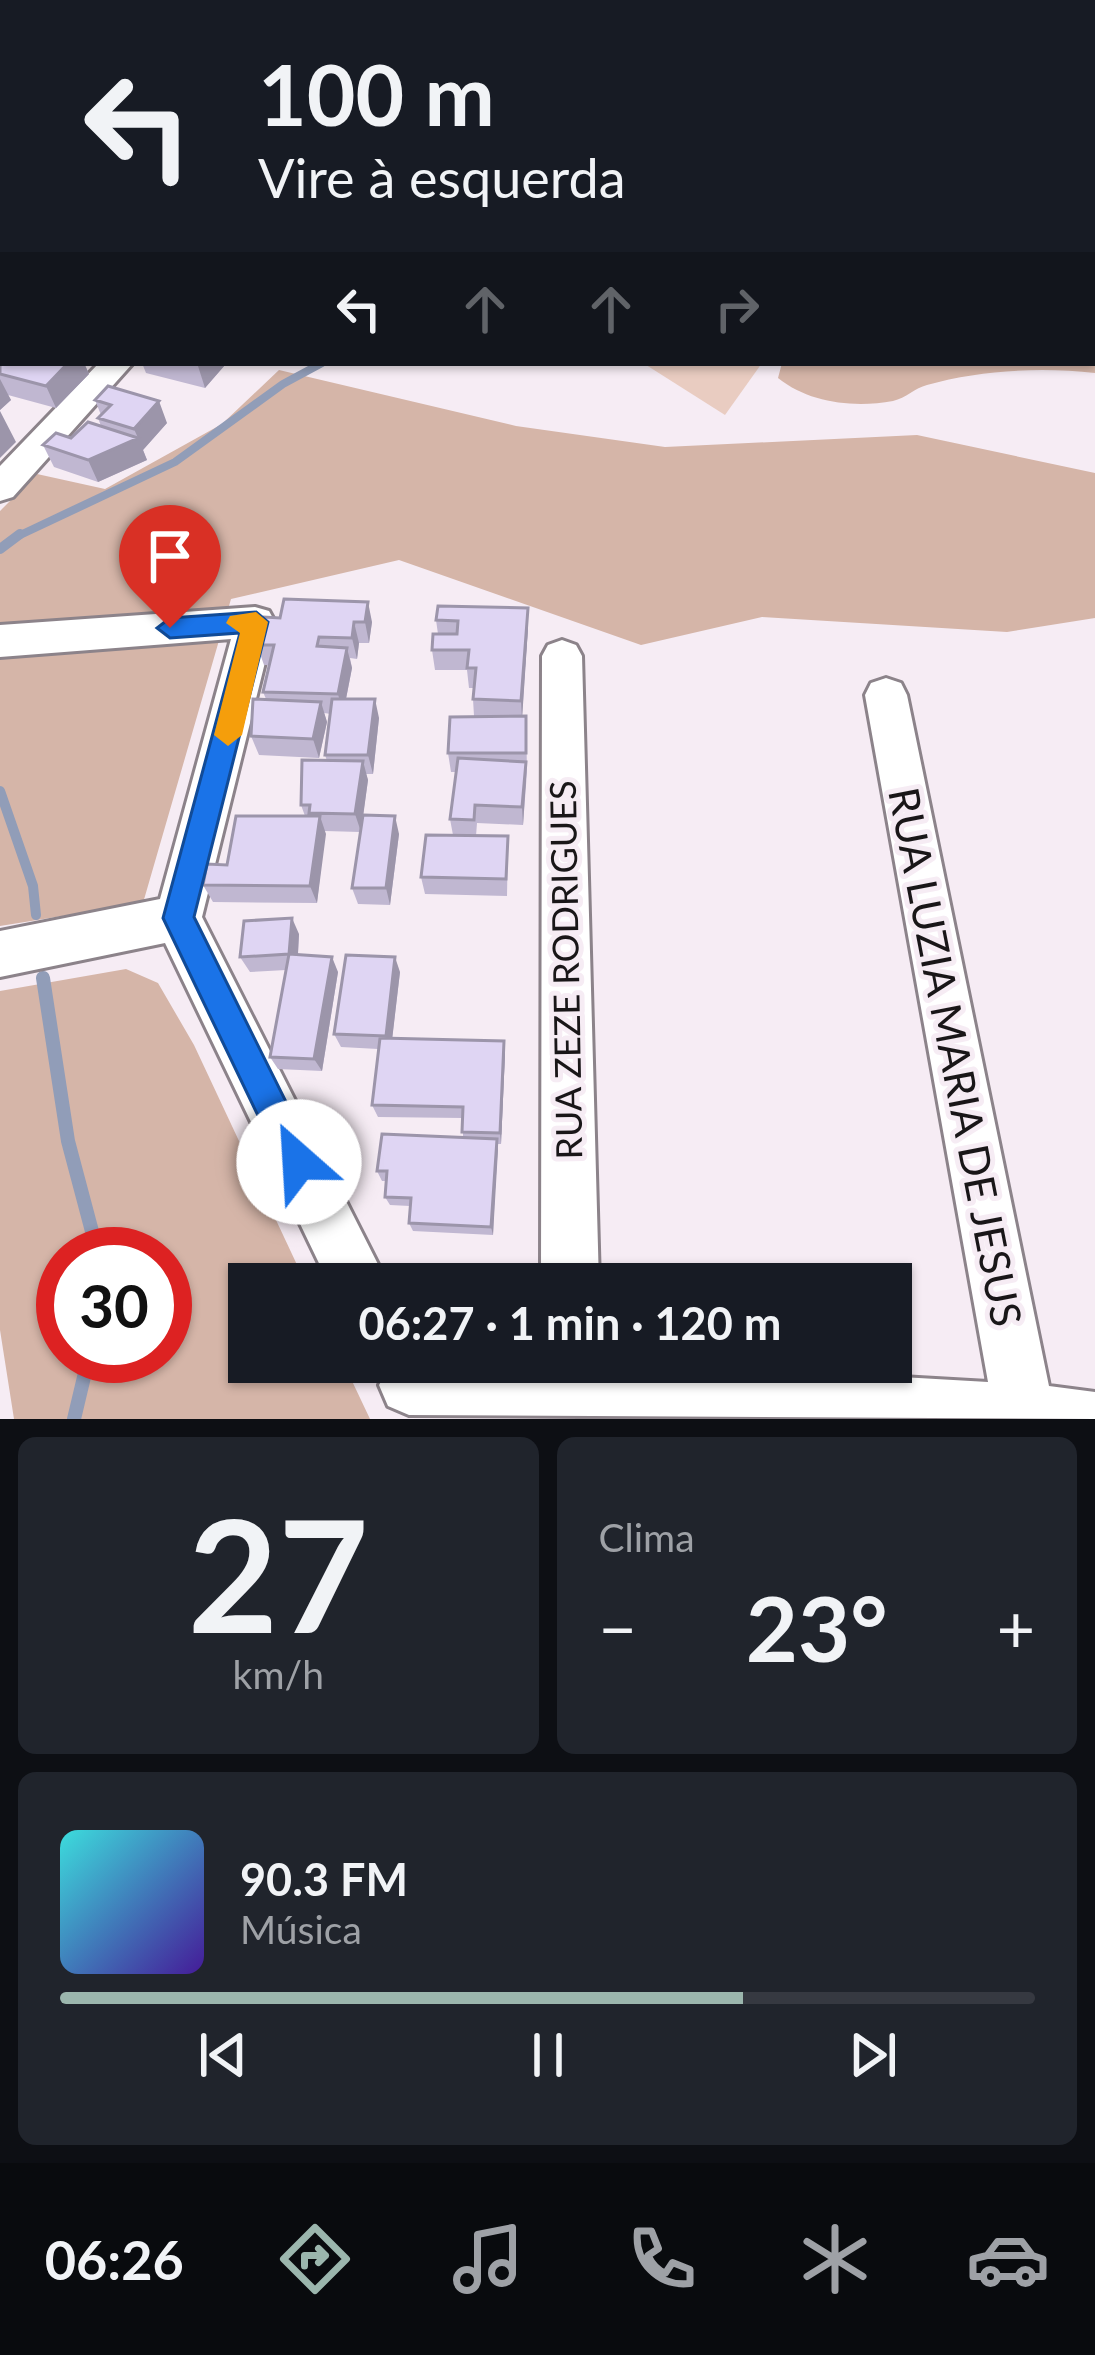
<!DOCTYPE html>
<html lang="pt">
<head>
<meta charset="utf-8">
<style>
	:root { --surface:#171b24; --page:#20242c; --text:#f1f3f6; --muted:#9ea1a6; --line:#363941; --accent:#9bb6ad }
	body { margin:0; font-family:Lato,sans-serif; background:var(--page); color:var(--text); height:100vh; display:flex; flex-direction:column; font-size:45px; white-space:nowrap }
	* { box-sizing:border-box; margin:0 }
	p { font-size:39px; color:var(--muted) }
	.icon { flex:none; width:66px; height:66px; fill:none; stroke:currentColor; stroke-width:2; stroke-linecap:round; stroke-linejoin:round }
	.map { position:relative; height:1419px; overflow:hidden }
	.details { display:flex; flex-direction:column; gap:18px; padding:18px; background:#0d0f14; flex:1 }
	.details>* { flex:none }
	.banner { position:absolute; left:0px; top:0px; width:1095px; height:366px; box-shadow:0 3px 9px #0004; background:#171b24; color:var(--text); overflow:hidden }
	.speed { position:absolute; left:36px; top:1227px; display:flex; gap:24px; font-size:60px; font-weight:700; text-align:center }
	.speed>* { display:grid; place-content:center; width:156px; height:156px; border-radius:50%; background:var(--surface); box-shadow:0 3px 9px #0004; line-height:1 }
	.speed .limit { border:18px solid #d22; background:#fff; color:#111 }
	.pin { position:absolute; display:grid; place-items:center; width:102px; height:102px; color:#fff; margin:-123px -51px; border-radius:50% 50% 50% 0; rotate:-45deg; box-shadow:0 0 12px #0007 }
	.pin .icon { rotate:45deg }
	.me { position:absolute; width:132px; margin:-66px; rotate:334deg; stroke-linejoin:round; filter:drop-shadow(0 0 9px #0008) }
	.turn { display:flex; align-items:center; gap:42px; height:252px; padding:0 60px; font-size:54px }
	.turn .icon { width:156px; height:156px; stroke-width:2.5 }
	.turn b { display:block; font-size:84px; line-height:102px }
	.lanes { display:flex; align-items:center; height:114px; padding:0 60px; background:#0003; justify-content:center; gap:60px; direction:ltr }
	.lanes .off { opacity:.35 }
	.big { font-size:90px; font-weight:700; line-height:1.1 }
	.details .widget { flex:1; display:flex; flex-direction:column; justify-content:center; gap:18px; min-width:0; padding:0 42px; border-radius:18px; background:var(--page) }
	.details .dial { align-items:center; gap:0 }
	.dial b { font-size:156px; line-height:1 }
	.song { display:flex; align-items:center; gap:36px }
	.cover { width:144px; height:144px; border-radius:18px; background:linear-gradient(135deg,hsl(180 70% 55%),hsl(260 70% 35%)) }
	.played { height:12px; border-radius:6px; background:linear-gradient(90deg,var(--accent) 70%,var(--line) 70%) }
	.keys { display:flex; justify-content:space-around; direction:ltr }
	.heat { display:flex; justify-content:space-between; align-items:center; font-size:66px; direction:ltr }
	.details .tiles { flex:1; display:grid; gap:18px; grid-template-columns:1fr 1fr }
	.widget:last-child { grid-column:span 2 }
	.trip { position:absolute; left:228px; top:1263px; width:684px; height:120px; border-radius:0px; background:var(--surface); box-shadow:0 3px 9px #0004; font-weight:700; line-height:120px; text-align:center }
	.menu { display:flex; height:192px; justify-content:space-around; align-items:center; background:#090b0e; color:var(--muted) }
	.menu .icon { width:84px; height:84px }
	.menu .current { color:var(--accent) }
	.menu b { font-size:54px; color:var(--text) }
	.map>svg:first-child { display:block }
</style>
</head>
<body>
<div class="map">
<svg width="1095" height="1419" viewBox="0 0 1095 1419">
	<rect width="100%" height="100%" fill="#f6ecf4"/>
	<path fill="#e9ccc1" d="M 643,363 L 762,363 L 725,415 Z"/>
	<path fill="#d5b5a8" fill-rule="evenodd" d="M 1095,48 L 1095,373 C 1041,367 980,370 927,385 C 915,388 906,398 893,401 C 854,408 809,403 778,378 L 782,363 L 1092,363 Z
		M 279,370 L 516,426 L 665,447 L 917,435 L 1095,473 L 1095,618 L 1007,632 L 762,617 L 641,645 L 399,560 L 231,599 L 143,903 L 0,926 L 0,511 L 37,474 L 105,489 L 222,424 Z
		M 126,969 L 158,983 L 194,1045 L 306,1284 L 249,1284 L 249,1362 L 343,1362 L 370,1419 L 14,1419 L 0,1330 L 0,991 ZM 63,1254 L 165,1254 L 165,1356 L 63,1356 Z"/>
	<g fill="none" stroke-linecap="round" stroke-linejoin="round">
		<path stroke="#919db8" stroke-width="6" d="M 593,3 L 609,0"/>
		<path stroke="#919db8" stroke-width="8" d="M 16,537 L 175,462 L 283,384 L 322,363"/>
		<path stroke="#919db8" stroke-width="10" d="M 0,549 L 20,534
			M 0,791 L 33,886 L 36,915"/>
		<path stroke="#919db8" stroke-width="14" d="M 43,978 L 68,1141 L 98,1254
			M 74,1419 L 89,1356"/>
		<defs>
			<path id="minor" d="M 137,0 L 177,0 L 179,3 L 139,3 Z
				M 0,173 L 3,173 L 0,191 Z
				M 99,363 L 133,363 L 13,497 L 0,501 L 0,466 Z
				M 255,607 L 269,611 L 275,622 L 202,917 L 388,1284 L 329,1284 L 165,943 L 0,977 L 0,931 L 160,899 L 231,639 L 0,657 L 0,625 Z
				M 562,640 L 576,645 L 582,656 L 599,1284 L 541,1284 L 542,656 L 548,645 Z
				M 886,678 L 901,683 L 907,695 L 1049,1386 L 1095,1392 L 1095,1419 L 409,1415 L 388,1406 L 379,1385 L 392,1362 L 643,1362 L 988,1382 L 865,695 L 871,683 Z"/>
		</defs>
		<use href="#minor" stroke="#8c838a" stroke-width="6"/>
		<use href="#minor" fill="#fff" fill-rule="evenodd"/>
	</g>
	<path fill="#c0b7d1" d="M 0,332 L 3,363 L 84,363 L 89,374 L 56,408 L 8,395 L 11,400 L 0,410 Z
		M 142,363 L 224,363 L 225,365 L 205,388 L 146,373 Z
		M 95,400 L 167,423 L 143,450 L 147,460 L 98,482 L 54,467 L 43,445 L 71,438 L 101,426 L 98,418 L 101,415 Z
		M 528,608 L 528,628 L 522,716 L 526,716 L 527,772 L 523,825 L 477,823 L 476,836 L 508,836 L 507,896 L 425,894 L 421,877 L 453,835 L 450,819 L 456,772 L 451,772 L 448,753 L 474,716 L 473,699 L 474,688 L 469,688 L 467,670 L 435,670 L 432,650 L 438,634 L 436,620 Z
		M 264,617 L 372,622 L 369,643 L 359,643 L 357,659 L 350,658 L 352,668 L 346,699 L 379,718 L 373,774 L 366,774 L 368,780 L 363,815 L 399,834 L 390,905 L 358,904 L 352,888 L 360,832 L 325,831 L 317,903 L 213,902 L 203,885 L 227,865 L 305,816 L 301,805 L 327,761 L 325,755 L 331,714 L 324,713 L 327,722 L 319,758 L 259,755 L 251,736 L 266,699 L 263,692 L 269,665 L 264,665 L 257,645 Z
		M 299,934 L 298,955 L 338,972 L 322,1071 L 278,1069 L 270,1057 L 286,970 L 250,972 L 240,957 Z
		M 400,972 L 392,1039 L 504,1041 L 505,1054 L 501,1144 L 497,1144 L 493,1235 L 413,1231 L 409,1223 L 410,1206 L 390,1205 L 385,1197 L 386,1181 L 382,1181 L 377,1171 L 463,1138 L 463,1118 L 378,1117 L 372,1105 L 378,1049 L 341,1047 L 334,1034 Z"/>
	<path fill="#9c95aa" d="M 3,31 L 3,58 L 2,59 L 0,33 Z
		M 3,126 L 3,155 L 0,157 L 0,129 Z
		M 3,245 L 3,275 L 0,278 L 0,247 Z
		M 68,363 L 84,363 L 89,374 L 56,408 L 46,386 Z
		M 200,363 L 224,363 L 225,365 L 205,388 L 198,366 Z
		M 0,379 L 11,400 L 0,410 Z
		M 159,401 L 167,423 L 143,450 L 147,460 L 98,482 L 88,460 L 138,438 L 134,429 Z
		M 0,411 L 16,442 L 0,458 Z
		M 368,602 L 372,622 L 369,643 L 365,622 Z
		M 528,608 L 528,628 L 522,720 L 521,701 Z
		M 354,622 L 359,643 L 357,659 L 352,638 Z
		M 347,648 L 352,668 L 343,714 L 338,694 Z
		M 375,699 L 379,718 L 373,774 L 368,755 Z
		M 321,702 L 327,722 L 319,758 L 313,739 Z
		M 363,761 L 368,780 L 361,832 L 355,814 Z
		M 526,762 L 526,780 L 523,825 L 522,807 Z
		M 320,816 L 326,834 L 317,903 L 310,886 Z
		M 395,816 L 399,834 L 390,905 L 386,888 Z
		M 292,918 L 299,934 L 297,970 L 289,954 Z
		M 332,957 L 338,972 L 322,1071 L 314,1059 Z
		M 395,957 L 400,972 L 391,1049 L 386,1036 Z
		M 504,1041 L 505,1054 L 501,1144 L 500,1133 Z
		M 497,1139 L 498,1150 L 493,1235 L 491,1227 Z"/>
	<path fill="#dfd5f3" stroke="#9c95aa" stroke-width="3" d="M 51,0 L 78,0 L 74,3 L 47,3 Z
		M 89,0 L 107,0 L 110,1 L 107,3 L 85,3 Z
		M 125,0 L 148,0 L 151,1 L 148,3 L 122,3 Z
		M 152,0 L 190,0 L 187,3 L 148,3 Z
		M 255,0 L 310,0 L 307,3 L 253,2 Z
		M 322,0 L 356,0 L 353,3 L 318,3 Z
		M 365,0 L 400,0 L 397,3 L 362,3 Z
		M 0,69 L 3,70 L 3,89 L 0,89 Z
		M 3,96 L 3,116 L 0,116 L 0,99 Z
		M 0,200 L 3,201 L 3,230 L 0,230 Z
		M 0,332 L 3,332 L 3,363 L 68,363 L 46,386 L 0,374 Z
		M 108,386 L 159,401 L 134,429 L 98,418 L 111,405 L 95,400 Z
		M 88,422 L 138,438 L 88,460 L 43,445 L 56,433 L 71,438 Z
		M 284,599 L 368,602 L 365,622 L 354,622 L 352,638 L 319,637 L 317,646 L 347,648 L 338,694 L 263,692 L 274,645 L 257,645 L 264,617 L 280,618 Z
		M 438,606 L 528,608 L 521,701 L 473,699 L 476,668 L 467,668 L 469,650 L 432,650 L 433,634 L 457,634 L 458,621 L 436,620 Z
		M 253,699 L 321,702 L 313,739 L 251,736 Z
		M 332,699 L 375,699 L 368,755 L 325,755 Z
		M 526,716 L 526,753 L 448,753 L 450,717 Z
		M 458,758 L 526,762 L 522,807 L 475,805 L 474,820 L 450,819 Z
		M 302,760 L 363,761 L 355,814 L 309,813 L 310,805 L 301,805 Z
		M 363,815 L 395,816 L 386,888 L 352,888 Z
		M 236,816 L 320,816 L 310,886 L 203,885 L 207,864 L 227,865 Z
		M 426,835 L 508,836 L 506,879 L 421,877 Z
		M 292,918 L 289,954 L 240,957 L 244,921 Z
		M 289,954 L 332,957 L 314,1059 L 270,1057 Z
		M 346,955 L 395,957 L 386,1036 L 334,1034 Z
		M 380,1038 L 504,1041 L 500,1133 L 462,1132 L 463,1107 L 372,1105 Z
		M 382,1134 L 497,1139 L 491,1227 L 409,1223 L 411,1198 L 385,1197 L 387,1171 L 377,1171 Z"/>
	<path fill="#1a73e8" stroke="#114b97" stroke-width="3" d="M 256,612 L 268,622 L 194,917 L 316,1162 L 311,1174 L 299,1180 L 286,1174 L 163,918 L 240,633 L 170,638 L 157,628 L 170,618 Z"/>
	<path fill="#f59e0b" d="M 256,612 L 268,622 L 242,735 L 228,746 L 214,735 L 240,633 L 226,623 L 230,616 Z"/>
	<g text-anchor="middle" stroke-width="10" stroke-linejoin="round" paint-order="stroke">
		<g font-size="36" fill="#191618" stroke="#f6ecf4">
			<text transform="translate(566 970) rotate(-91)" y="13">RUA ZEZE RODRIGUES</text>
		</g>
		<g font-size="42" fill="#191618" stroke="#f6ecf4">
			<text transform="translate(955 1057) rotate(79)" y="15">RUA LUZIA MARIA DE JESUS</text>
		</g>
	</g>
</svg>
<div class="speed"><div class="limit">30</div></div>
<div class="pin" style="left:170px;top:628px;background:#d93025"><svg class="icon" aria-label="arrive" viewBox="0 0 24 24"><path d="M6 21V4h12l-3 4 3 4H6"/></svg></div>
<svg class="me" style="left:299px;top:1162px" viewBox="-20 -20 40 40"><circle r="19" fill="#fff"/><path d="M0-13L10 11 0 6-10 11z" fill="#1a73e8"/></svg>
<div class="trip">06:27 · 1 min · 120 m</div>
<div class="banner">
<div class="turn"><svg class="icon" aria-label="left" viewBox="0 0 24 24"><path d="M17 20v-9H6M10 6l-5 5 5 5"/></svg><div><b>100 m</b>Vire à esquerda</div></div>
<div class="lanes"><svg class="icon" aria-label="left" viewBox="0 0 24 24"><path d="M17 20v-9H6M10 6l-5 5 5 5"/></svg><svg class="icon off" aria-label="ahead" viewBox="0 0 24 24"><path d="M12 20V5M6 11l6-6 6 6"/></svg><svg class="icon off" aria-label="ahead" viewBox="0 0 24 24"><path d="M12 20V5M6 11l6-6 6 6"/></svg><svg class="icon off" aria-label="right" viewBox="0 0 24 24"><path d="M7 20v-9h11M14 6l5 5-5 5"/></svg></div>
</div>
</div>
<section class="details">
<div class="tiles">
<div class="widget dial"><b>27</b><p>km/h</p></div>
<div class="widget"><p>Clima</p>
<div class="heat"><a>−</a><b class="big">23°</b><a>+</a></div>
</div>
<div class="widget">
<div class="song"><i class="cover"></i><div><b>90.3 FM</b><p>Música</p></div></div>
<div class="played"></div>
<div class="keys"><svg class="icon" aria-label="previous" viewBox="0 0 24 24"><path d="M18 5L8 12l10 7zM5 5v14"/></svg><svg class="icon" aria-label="pause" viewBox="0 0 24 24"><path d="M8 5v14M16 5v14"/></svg><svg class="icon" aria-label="next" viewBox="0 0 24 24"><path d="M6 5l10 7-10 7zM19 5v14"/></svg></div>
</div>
</div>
</section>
<nav class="menu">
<b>06:26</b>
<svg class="icon current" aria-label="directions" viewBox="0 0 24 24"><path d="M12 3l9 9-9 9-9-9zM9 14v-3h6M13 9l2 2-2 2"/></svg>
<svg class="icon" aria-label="music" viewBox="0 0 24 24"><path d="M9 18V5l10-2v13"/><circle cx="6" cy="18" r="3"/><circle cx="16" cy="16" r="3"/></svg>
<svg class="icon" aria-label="phone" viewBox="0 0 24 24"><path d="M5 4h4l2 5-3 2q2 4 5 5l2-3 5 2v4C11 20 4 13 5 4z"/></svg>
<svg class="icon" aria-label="climate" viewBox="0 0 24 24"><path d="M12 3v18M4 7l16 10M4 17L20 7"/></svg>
<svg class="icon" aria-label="car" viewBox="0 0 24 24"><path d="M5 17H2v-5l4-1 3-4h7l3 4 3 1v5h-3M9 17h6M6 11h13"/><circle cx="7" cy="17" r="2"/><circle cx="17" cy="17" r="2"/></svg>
</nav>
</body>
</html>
